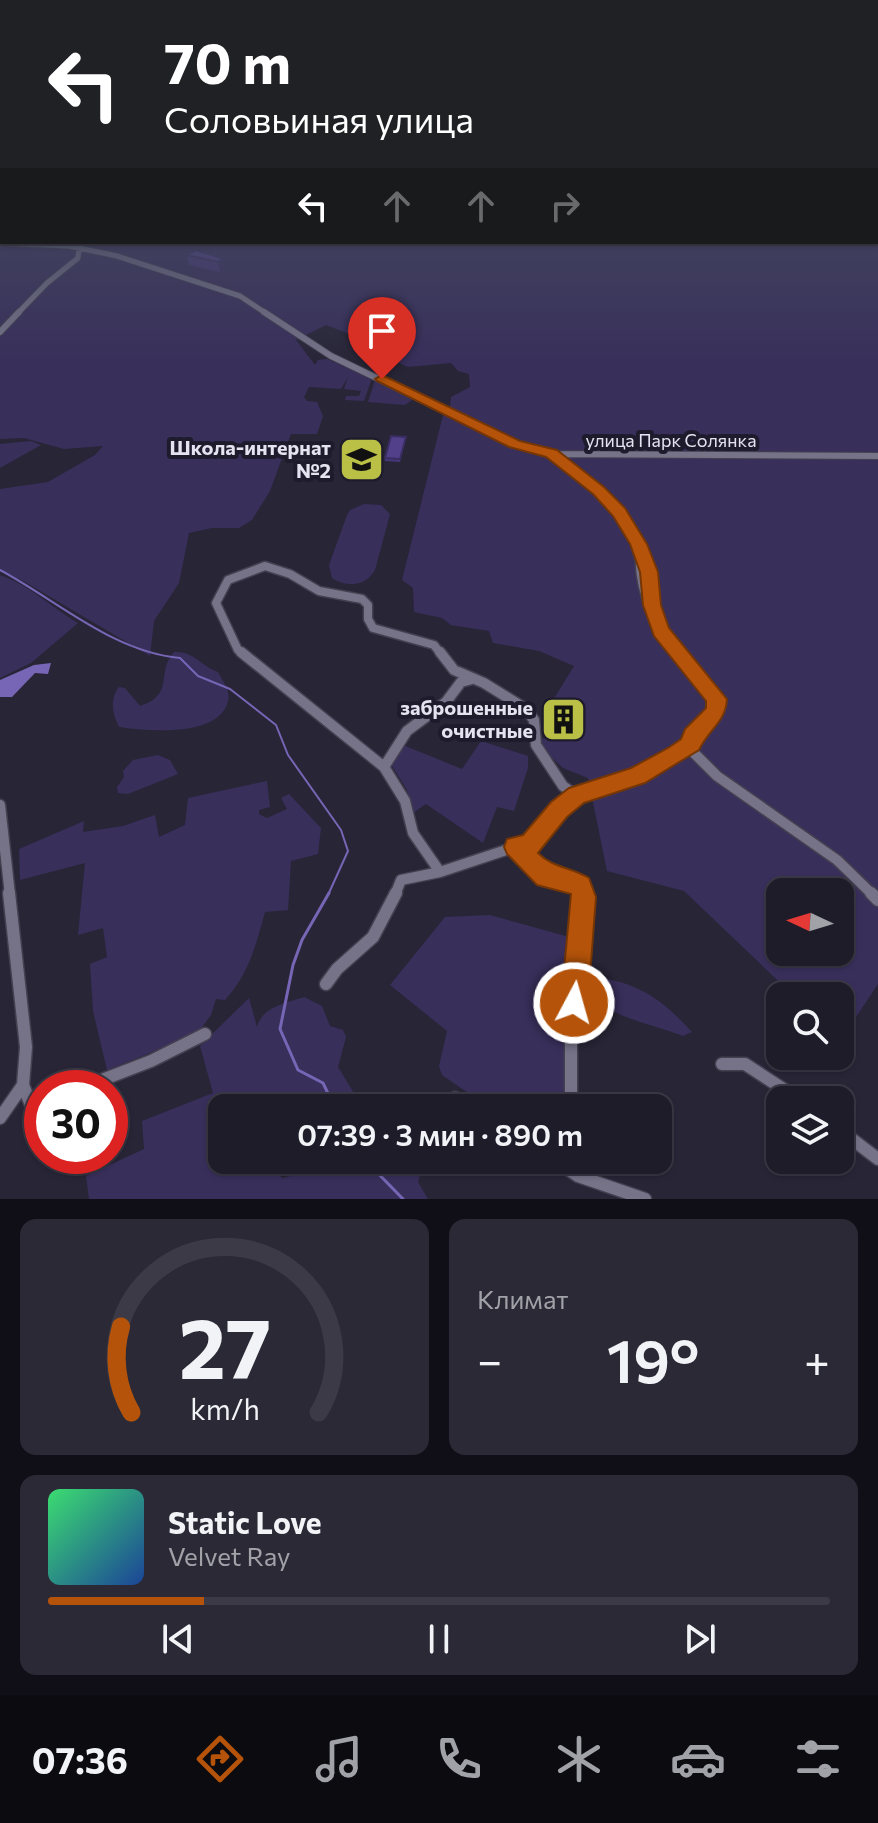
<!DOCTYPE html>
<html lang="ru">
<head>
<meta charset="utf-8">
<style>
	:root { --surface:#1e1c29; --page:#2b2935; --text:#f1f3f6; --muted:#a1a1a8; --line:#3c3a46; --accent:#b45309 }
	body { margin:0; font-family:Commissioner,sans-serif; background:var(--page); color:var(--text); height:100vh; display:flex; flex-direction:column; font-size:30px; white-space:nowrap }
	* { box-sizing:border-box; margin:0 }
	p { font-size:26px; color:var(--muted) }
	.icon { flex:none; width:44px; height:44px; fill:none; stroke:currentColor; stroke-width:2; stroke-linecap:round; stroke-linejoin:round }
	.map { position:relative; height:1199px; overflow:hidden }
	.details { display:flex; flex-direction:column; gap:20px; padding:20px; background:#100f17; flex:1 }
	.details>* { flex:none }
	.hud { position:absolute; left:0px; top:0px; width:878px; height:244px; box-shadow:0 2px 6px #0004,0 0 0 2px var(--line); background:#202124; color:#fff; overflow:hidden }
	.needle { width:52px; rotate:274deg }
	.fabs { position:absolute; left:766px; top:878px; display:grid; gap:16px }
	.fabs a { display:grid; place-items:center; width:88px; height:88px; border-radius:16px; background:var(--surface); box-shadow:0 2px 6px #0004,0 0 0 2px var(--line); font-size:40px }
	.speed { position:absolute; left:24px; top:1070px; display:flex; gap:16px; font-size:40px; font-weight:700; text-align:center }
	.speed>* { display:grid; place-content:center; width:104px; height:104px; border-radius:50%; background:var(--surface); box-shadow:0 2px 6px #0004,0 0 0 2px var(--line); line-height:1 }
	.speed .limit { border:12px solid #d22; background:#fff; color:#111 }
	.pin { position:absolute; display:grid; place-items:center; width:68px; height:68px; color:#fff; margin:-82px -34px; border-radius:50% 50% 50% 0; rotate:-45deg; box-shadow:0 0 8px #0007 }
	.pin .icon { rotate:45deg }
	.me { position:absolute; width:88px; margin:-44px; rotate:6deg; stroke-linejoin:round; filter:drop-shadow(0 0 6px #0008) }
	.turn { display:flex; align-items:center; gap:28px; height:168px; padding:0 32px; font-size:36px }
	.turn .icon { width:104px; height:104px; stroke-width:2.5 }
	.turn b { display:block; font-size:56px; line-height:68px }
	.lanes { display:flex; align-items:center; height:76px; padding:0 32px; background:#0003; justify-content:center; gap:40px; direction:ltr }
	.lanes .off { opacity:.35 }
	.big { font-size:60px; font-weight:600; line-height:1.1 }
	.details .widget { flex:1; display:flex; flex-direction:column; justify-content:center; gap:12px; min-width:0; padding:0 28px; border-radius:16px; background:var(--page) }
	.details .dial { align-items:center; gap:0 }
	.dial svg { height:208px; overflow:visible; fill:none; stroke:var(--line); stroke-width:7; stroke-linecap:round; text-anchor:middle }
	.dial text { fill:var(--text); stroke:none }
	.song { display:flex; align-items:center; gap:24px }
	.cover { width:96px; height:96px; border-radius:12px; background:linear-gradient(135deg,hsl(140 70% 55%),hsl(220 70% 35%)) }
	.played { height:8px; border-radius:4px; background:linear-gradient(90deg,var(--accent) 20%,var(--line) 20%) }
	.keys { display:flex; justify-content:space-around; direction:ltr }
	.heat { display:flex; justify-content:space-between; align-items:center; font-size:44px; direction:ltr }
	.details .tiles { flex:1; display:grid; gap:20px; grid-template-columns:1fr 1fr }
	.widget:last-child { grid-column:span 2 }
	.trip { position:absolute; left:208px; top:1094px; width:464px; height:80px; border-radius:16px; background:var(--surface); box-shadow:0 2px 6px #0004,0 0 0 2px var(--line); font-weight:600; line-height:80px; text-align:center }
	.tabs { display:flex; height:128px; justify-content:space-around; align-items:center; background:#0c0b10; color:var(--muted) }
	.tabs .icon { width:56px; height:56px }
	.tabs .selected { color:var(--accent) }
	.tabs b { font-size:36px; color:var(--text) }
	.map>svg:first-child { display:block }
</style>
</head>
<body>
<div class="map">
<svg width="878" height="1199" viewBox="0 0 878 1199">
	<rect width="100%" height="100%" fill="#282537"/>
	<path fill="#392f5b" fill-rule="evenodd" d="M 0,194 L 2,242 L 876,242 L 878,194 L 878,984 L 856,1017 L 840,1019 L 840,996 L 794,996 L 684,891 L 607,871 L 588,778 L 563,768 L 536,743 L 553,732 L 550,705 L 574,666 L 539,651 L 493,643 L 489,631 L 451,625 L 442,618 L 414,612 L 413,588 L 402,580 L 443,415 L 450,407 L 451,397 L 470,387 L 469,374 L 458,371 L 451,363 L 408,367 L 377,353 L 375,344 L 326,325 L 296,340 L 315,365 L 318,360 L 327,359 L 372,378 L 364,401 L 345,400 L 346,396 L 359,396 L 361,391 L 344,389 L 348,377 L 341,389 L 309,387 L 304,397 L 307,401 L 317,402 L 323,416 L 317,434 L 291,434 L 270,491 L 252,520 L 239,528 L 212,528 L 189,533 L 179,583 L 154,621 L 150,656 L 25,582 L 0,570 L 0,489 L 48,482 L 95,455 L 103,446 L 64,449 L 24,438 L 0,439 ZM 780,892 L 840,892 L 840,952 L 780,952 Z
		M 375,380 L 415,398 L 405,405 L 368,402 Z
		M 31,441 L 41,445 L 0,468 L 0,444 Z
		M 364,504 L 381,505 L 390,514 L 375,570 C 366,586 347,588 332,578 L 329,565 L 347,515 L 350,510 Z
		M 0,575 C 29,585 51,607 78,623 L 31,663 L 0,678 Z
		M 174,652 C 194,651 201,666 218,672 C 222,680 231,691 228,701 C 219,738 148,731 119,727 C 113,715 109,699 119,687 L 125,688 L 140,706 C 176,694 155,674 174,652 Z
		M 481,741 L 528,756 L 528,768 L 514,811 L 497,807 L 483,843 L 426,804 L 413,813 L 407,790 L 391,764 L 403,745 L 462,769 Z
		M 158,755 L 170,760 L 178,774 L 128,794 L 118,793 L 117,787 L 124,777 L 123,771 L 133,760 Z
		M 267,781 L 270,807 L 259,810 L 259,814 L 267,818 L 287,809 L 281,798 L 289,794 L 321,828 L 318,854 L 291,861 L 288,910 L 265,912 C 256,945 249,974 225,1000 L 216,999 L 211,1015 L 197,1034 L 107,1070 L 93,1011 L 90,964 L 107,957 L 103,928 L 78,935 L 85,863 L 20,880 L 19,849 L 84,821 L 83,832 L 123,826 L 155,815 L 159,837 L 185,825 L 188,798 Z
		M 490,915 L 576,939 L 574,970 L 565,1024 L 566,1108 L 490,1108 L 442,1075 L 439,1066 L 447,1031 L 390,985 L 445,917 Z
		M 591,976 C 638,983 660,997 692,1032 L 683,1036 C 650,1023 603,1017 583,986 Z
		M 304,997 L 322,1006 L 330,1026 L 343,1030 L 346,1037 L 338,1067 L 363,1108 L 222,1108 L 222,1160 L 266,1160 L 282,1178 L 321,1169 L 341,1160 L 425,1160 L 418,1182 L 428,1199 L 89,1199 L 86,1176 L 144,1149 L 142,1121 L 213,1093 L 200,1046 L 249,998 L 257,1027 C 262,1007 286,1003 304,997 Z"/>
	<path fill="#7766b5" d="M 51,663 L 48,674 L 35,673 L 12,697 L 0,697 L 0,680 L 34,665 Z"/>
	<g fill="none" stroke-linecap="round" stroke-linejoin="round">
		<path stroke="#7766b5" stroke-width="2" d="M 0,570 C 58,601 113,652 180,658 L 198,676 L 230,689 L 276,725 L 288,755 L 341,830 L 348,851 L 328,895"/>
		<path stroke="#7766b5" stroke-width="3" d="M 329,893 L 302,940 L 293,965 L 280,1029 L 298,1070 L 323,1083 L 335,1108
			M 365,1160 L 403,1199"/>
		<defs>
			<path id="minor-far4" d="M 0,243 L 69,246 L 117,256 L 240,296 L 267,314
				M 17,314 L 47,283 L 78,258 L 79,248"/>
			<path id="minor-far3" d="M 264,312 L 331,356 L 514,444 L 551,454 L 878,456
				M 0,332 L 19,312
				M 552,454 L 565,464"/>
			<path id="minor-far2" d="M 562,462 C 590,484 628,509 638,545 C 641,555 639,566 641,576 C 645,605 661,632 680,654
				M 641,551 L 649,572 L 652,600
				M 243,654 L 238,650 L 216,603 L 228,580 L 265,566 L 290,574 L 319,591 L 362,599 L 368,605 L 368,619 L 373,628 L 434,645 L 441,654"/>
			<path id="minor-far1" d="M 241,652 L 384,767 L 405,801 L 413,833 L 440,872 L 401,880 L 395,895
				M 440,652 L 454,670 L 484,683 L 526,709 L 534,720 L 536,745 L 563,786 L 577,796
				M 678,652 L 717,699 L 716,712 L 692,735 L 694,753 L 717,776 L 837,860 L 873,895
				M 384,767 L 407,731 L 446,702 L 461,682 L 472,679
				M 0,805 L 10,895
				M 515,847 L 546,877 L 568,879 L 581,886 L 583,895
				M 440,872 L 518,846 L 529,846 L 559,809 L 577,796 L 637,776 L 691,744"/>
			<path id="minor" d="M 871,893 L 878,900
				M 326,984 L 337,969 L 373,937 L 396,893
				M 722,1064 L 745,1064 L 800,1100
				M 23,1085 L 31,1105 L 42,1102
				M 81,1088 L 151,1061 L 205,1034
				M 455,1098 L 472,1108
				M 571,1108 L 571,1032 L 583,893
				M 0,1118 L 23,1085 L 26,1047 L 9,893
				M 840,1130 L 878,1159
				M 555,1160 L 578,1176 L 645,1199
				M 576,1160 L 578,1176"/>
		</defs>
		<use href="#minor-far4" stroke="#444050" stroke-width="7"/>
		<use href="#minor-far3" stroke="#444050" stroke-width="8"/>
		<use href="#minor-far2" stroke="#444050" stroke-width="11"/>
		<use href="#minor-far1" stroke="#444050" stroke-width="13"/>
		<use href="#minor" stroke="#444050" stroke-width="15"/>
		<use href="#minor-far4" stroke="#767389" stroke-width="5"/>
		<use href="#minor-far3" stroke="#767389" stroke-width="6"/>
		<use href="#minor-far2" stroke="#767389" stroke-width="8"/>
		<use href="#minor-far1" stroke="#767389" stroke-width="10"/>
		<use href="#minor" stroke="#767389" stroke-width="12"/>
	</g>
	<path fill="#473778" d="M 187,255 L 224,259 L 226,269 L 220,272 L 189,265 Z
		M 406,437 L 400,462 L 385,461 L 385,458 Z
		M 570,716 L 566,724 L 558,720 L 559,717 Z"/>
	<path fill="#392d61" d="M 224,259 L 226,269 L 220,272 L 218,262 Z"/>
	<path fill="#52408b" stroke="#392d61" stroke-width="2" d="M 196,250 L 224,259 L 218,262 L 187,255 Z
		M 391,436 L 406,437 L 400,459 L 385,458 Z
		M 563,711 L 570,716 L 567,721 L 559,717 Z"/>
	<linearGradient id="sky" x2="0" y2="1"><stop stop-color="#16141e"/><stop offset="0.54" stop-color="#42465e"/><stop offset="1" stop-color="#42465e" stop-opacity="0"/></linearGradient>
	<rect width="878" height="362" fill="url(#sky)"/>
	<path fill="#b45309" stroke="#753606" stroke-width="2" d="M 382,375 L 520,441 L 557,450 L 604,487 L 625,508 L 647,544 L 658,572 L 661,605 L 669,628 L 727,699 C 726,722 709,729 699,750 L 645,783 L 584,803 L 567,817 L 538,853 C 553,868 571,867 589,878 L 596,897 L 588,1003 L 584,1013 L 574,1017 L 565,1013 L 561,1003 L 571,894 L 537,885 L 507,854 L 504,847 L 507,839 L 523,835 L 551,802 L 569,788 L 631,768 L 668,748 L 681,739 L 685,729 L 706,708 L 706,701 L 654,636 L 643,605 L 640,572 L 630,544 L 613,516 L 593,494 L 546,457 L 509,447 L 377,381 L 375,379 Z"/>
	<defs>
		<symbol id="school-square" viewBox="-11 -11 22 22"><rect x="-9" y="-9" width="18" height="18" rx="4" fill="#bac045" stroke="#1e1b2d"/><path d="M0-5L7-2L0 1L-7-2ZM-4 1L0 2.5L4 1V4Q0 6-4 4Z" fill="#111"/></symbol>
		<symbol id="building-square" viewBox="-11 -11 22 22"><rect x="-9" y="-9" width="18" height="18" rx="4" fill="#bac045" stroke="#1e1b2d"/><path d="M-4-6H4V6H1V3H-1V6H-4ZM-2.5-4.3h1.7v1.8h-1.7ZM.8-4.3h1.7v1.8H.8ZM-2.5-1h1.7V.8h-1.7ZM.8-1h1.7V.8H.8Z" fill="#111"/></symbol>
	</defs>
	<g fill-rule="evenodd">
		<use href="#school-square" x="336" y="434" width="51" height="51"/>
		<use href="#building-square" x="538" y="694" width="51" height="51"/>
	</g>
	<g text-anchor="middle" stroke-width="8" stroke-linejoin="round" paint-order="stroke">
		<g font-size="18" fill="#e5e3f0" stroke="#1e1b2d">
			<text x="671" y="447">улица Парк Солянка</text>
		</g>
		<g font-size="20" font-weight="bold" fill="#e5e3f0" stroke="#1e1b2d" text-anchor="end">
			<text x="331" y="455">Школа-интернат<tspan x="331" dy="23">№2</tspan></text>
			<text x="533" y="715">заброшенные<tspan x="533" dy="23">очистные</tspan></text>
		</g>
	</g>
</svg>
<div class="fabs">
<a><svg class="needle" viewBox="-14 -14 28 28"><path d="M0-13l5 13h-10z" fill="#e53935"/><path d="M0 13l5-13h-10z" fill="#a1a1a8"/></svg></a>
<a><svg class="icon" aria-label="search" viewBox="0 0 24 24"><circle cx="10" cy="10" r="6"/><path d="M15 15l6 6"/></svg></a>
<a><svg class="icon" aria-label="layers" viewBox="0 0 24 24"><path d="M12 4l9 5-9 5-9-5zM3 14l9 5 9-5"/></svg></a>
</div>
<div class="speed"><div class="limit">30</div></div>
<div class="pin" style="left:382px;top:379px;background:#d93025"><svg class="icon" aria-label="arrive" viewBox="0 0 24 24"><path d="M6 21V4h12l-3 4 3 4H6"/></svg></div>
<svg class="me" style="left:574px;top:1003px" viewBox="-20 -20 40 40"><circle r="17" fill="#b45309" stroke="#fff" stroke-width="3"/><path d="M0-11L8 9 0 5-8 9z" fill="#fff"/></svg>
<div class="trip">07:39 · 3 мин · 890 m</div>
<div class="hud">
<div class="turn"><svg class="icon" aria-label="left" viewBox="0 0 24 24"><path d="M17 20v-9H6M10 6l-5 5 5 5"/></svg><div><b>70 m</b>Соловьиная улица</div></div>
<div class="lanes"><svg class="icon" aria-label="left" viewBox="0 0 24 24"><path d="M17 20v-9H6M10 6l-5 5 5 5"/></svg><svg class="icon off" aria-label="ahead" viewBox="0 0 24 24"><path d="M12 20V5M6 11l6-6 6 6"/></svg><svg class="icon off" aria-label="ahead" viewBox="0 0 24 24"><path d="M12 20V5M6 11l6-6 6 6"/></svg><svg class="icon off" aria-label="right" viewBox="0 0 24 24"><path d="M7 20v-9h11M14 6l5 5-5 5"/></svg></div>
</div>
</div>
<section class="details">
<div class="tiles">
<div class="widget dial"><svg viewBox="0 0 100 80">
<path d="M14 69A42 42 0 1 1 86 69"/>
<path d="M14 69A42 42 0 0 1 10 36" stroke="#b45309"/>
<text x="50" y="56" font-size="32" font-weight="700">27</text>
<text x="50" y="72" font-size="11">km/h</text>
</svg></div>
<div class="widget"><p>Климат</p>
<div class="heat"><a>−</a><b class="big">19°</b><a>+</a></div>
</div>
<div class="widget">
<div class="song"><i class="cover"></i><div><b>Static Love</b><p>Velvet Ray</p></div></div>
<div class="played"></div>
<div class="keys"><svg class="icon" aria-label="previous" viewBox="0 0 24 24"><path d="M18 5L8 12l10 7zM5 5v14"/></svg><svg class="icon" aria-label="pause" viewBox="0 0 24 24"><path d="M8 5v14M16 5v14"/></svg><svg class="icon" aria-label="next" viewBox="0 0 24 24"><path d="M6 5l10 7-10 7zM19 5v14"/></svg></div>
</div>
</div>
</section>
<nav class="tabs">
<b>07:36</b>
<svg class="icon selected" aria-label="directions" viewBox="0 0 24 24"><path d="M12 3l9 9-9 9-9-9zM9 14v-3h6M13 9l2 2-2 2"/></svg>
<svg class="icon" aria-label="music" viewBox="0 0 24 24"><path d="M9 18V5l10-2v13"/><circle cx="6" cy="18" r="3"/><circle cx="16" cy="16" r="3"/></svg>
<svg class="icon" aria-label="phone" viewBox="0 0 24 24"><path d="M5 4h4l2 5-3 2q2 4 5 5l2-3 5 2v4C11 20 4 13 5 4z"/></svg>
<svg class="icon" aria-label="climate" viewBox="0 0 24 24"><path d="M12 3v18M4 7l16 10M4 17L20 7"/></svg>
<svg class="icon" aria-label="car" viewBox="0 0 24 24"><path d="M5 17H2v-5l4-1 3-4h7l3 4 3 1v5h-3M9 17h6M6 11h13"/><circle cx="7" cy="17" r="2"/><circle cx="17" cy="17" r="2"/></svg>
<svg class="icon" aria-label="filters" viewBox="0 0 24 24"><path d="M4 7h16M4 17h16"/><circle cx="9" cy="7" r="2"/><circle cx="15" cy="17" r="2"/></svg>
</nav>
</body>
</html>
